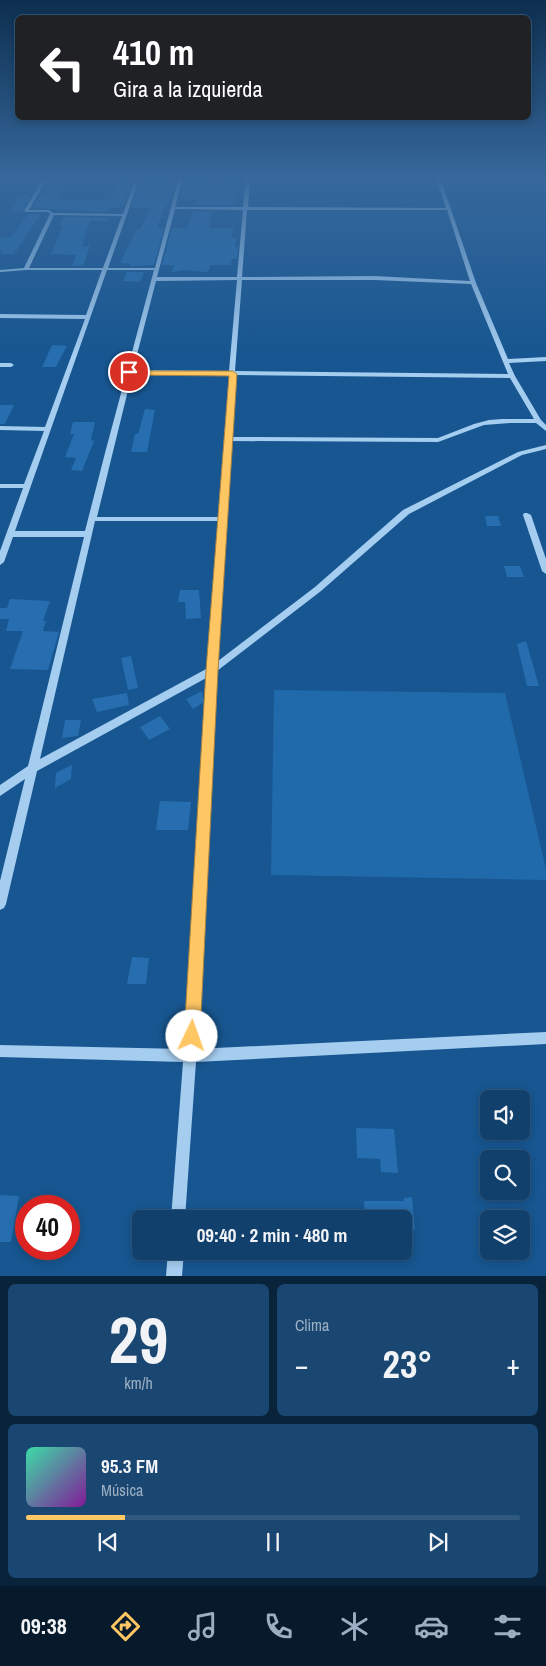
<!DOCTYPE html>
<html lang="es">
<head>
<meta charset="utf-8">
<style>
	:root { --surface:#11406c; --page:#1a4772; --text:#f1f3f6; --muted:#9cafc2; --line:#30597f; --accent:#ffc664 }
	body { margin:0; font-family:"Archivo Narrow",sans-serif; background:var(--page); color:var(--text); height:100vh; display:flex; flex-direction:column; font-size:19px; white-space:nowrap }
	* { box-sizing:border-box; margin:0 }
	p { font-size:16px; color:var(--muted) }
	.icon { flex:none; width:28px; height:28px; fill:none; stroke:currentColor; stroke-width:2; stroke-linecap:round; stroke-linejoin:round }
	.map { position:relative; height:1276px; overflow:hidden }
	.drawer { display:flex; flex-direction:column; gap:8px; padding:8px; background:#09233b; flex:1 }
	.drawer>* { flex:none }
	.guide { position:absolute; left:15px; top:15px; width:516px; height:105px; border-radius:8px; box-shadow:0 2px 8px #0003,0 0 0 1px var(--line); background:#202124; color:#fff; overflow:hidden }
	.controls { position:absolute; left:480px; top:1090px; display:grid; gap:10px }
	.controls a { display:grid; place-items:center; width:50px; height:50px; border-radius:8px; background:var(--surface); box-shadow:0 2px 8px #0003,0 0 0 1px var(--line); font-size:25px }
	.speed { position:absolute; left:15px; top:1195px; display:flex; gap:10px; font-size:25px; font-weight:700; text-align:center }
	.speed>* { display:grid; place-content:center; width:65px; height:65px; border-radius:50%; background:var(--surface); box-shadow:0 2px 8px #0003,0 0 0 1px var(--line); line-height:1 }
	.speed .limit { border:8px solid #d22; background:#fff; color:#111 }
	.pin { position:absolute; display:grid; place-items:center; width:42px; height:42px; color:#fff; margin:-21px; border:2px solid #fff; border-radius:50%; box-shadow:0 1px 5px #0007 }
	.me { position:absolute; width:55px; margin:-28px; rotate:3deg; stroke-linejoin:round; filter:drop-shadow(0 0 4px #0008) }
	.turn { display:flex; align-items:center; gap:18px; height:105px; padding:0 15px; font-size:22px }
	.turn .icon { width:65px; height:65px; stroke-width:2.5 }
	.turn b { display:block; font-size:35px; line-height:42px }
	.big { font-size:38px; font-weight:700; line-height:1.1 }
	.drawer .card { flex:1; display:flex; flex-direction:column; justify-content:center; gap:8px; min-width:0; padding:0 18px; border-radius:8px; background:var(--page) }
	.drawer .dial { align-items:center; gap:0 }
	.dial b { font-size:65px; line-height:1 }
	.song { display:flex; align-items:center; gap:15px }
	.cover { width:60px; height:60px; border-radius:8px; background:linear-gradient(135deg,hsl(160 70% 55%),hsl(290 70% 35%)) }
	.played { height:5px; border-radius:2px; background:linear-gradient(90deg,var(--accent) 20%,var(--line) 20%) }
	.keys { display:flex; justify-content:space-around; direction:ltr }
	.heat { display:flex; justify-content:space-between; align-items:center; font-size:28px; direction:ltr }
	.drawer .tiles { flex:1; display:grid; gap:8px; grid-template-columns:1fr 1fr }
	.card:last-child { grid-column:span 2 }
	.trip { position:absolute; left:132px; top:1210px; width:280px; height:50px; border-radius:8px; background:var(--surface); box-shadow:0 2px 8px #0003,0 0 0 1px var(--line); font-weight:700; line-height:50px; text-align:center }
	.menu { display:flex; height:80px; justify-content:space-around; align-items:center; background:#071a2b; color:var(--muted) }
	.menu .icon { width:35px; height:35px }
	.menu .current { color:var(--accent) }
	.menu b { font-size:22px; color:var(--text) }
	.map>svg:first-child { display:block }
</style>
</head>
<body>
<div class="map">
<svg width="546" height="1276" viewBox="0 0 546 1276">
	<rect width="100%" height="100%" fill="#175690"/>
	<path fill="#2069aa" d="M 274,690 L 505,693 L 546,869 L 546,880 L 271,875 Z"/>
	<path fill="#266eaf" d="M 120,177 L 134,177 L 123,207 L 110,208 L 109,212 L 32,208 L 39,196 L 45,193 L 49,185 L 53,185 L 55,181 L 69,181 L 60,200 L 110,201 Z
		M 142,177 L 164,177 L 162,182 L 176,182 L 171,198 L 163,211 L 157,228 L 164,228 L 154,265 L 130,266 L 131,264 L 120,263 L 137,229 L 140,229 L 151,208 L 131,207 Z
		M 190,177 L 206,177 L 206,182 L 227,182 L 228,177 L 241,177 L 235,205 L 195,205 L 196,199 L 179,199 L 184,182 L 190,182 Z
		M 19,196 L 30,196 L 22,211 L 9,211 Z
		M 193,211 L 212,211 L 209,228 L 233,228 L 232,238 L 236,238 L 235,247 L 238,247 L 237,259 L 232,259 L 231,265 L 211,265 L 208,272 L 184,270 L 172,272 L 174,265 L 162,265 L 172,228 L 187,228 Z
		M 28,214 L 41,214 L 14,254 L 0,254 L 2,251 L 0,251 L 0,238 L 11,237 Z
		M 64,217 L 107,218 L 106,221 L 90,221 L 82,246 L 90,246 L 83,266 L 72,266 L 76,255 L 51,254 L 63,226 L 59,226 Z
		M 127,272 L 144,272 L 140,282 L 123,281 Z
		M 52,345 L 67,346 L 56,367 L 42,367 Z
		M 0,405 L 14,405 L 5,424 L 0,424 Z
		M 145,409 L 155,410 L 147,452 L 131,452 L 135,434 L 138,434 Z
		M 73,422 L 95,422 L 91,440 L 94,441 L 82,471 L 71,470 L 76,458 L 65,457 L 74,434 L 70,434 Z
		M 485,516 L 498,516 L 501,526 L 487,526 Z
		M 504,566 L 520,566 L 524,577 L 507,577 Z
		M 180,590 L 199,590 L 201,618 L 186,619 L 185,602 L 178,602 Z
		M 10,599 L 50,601 L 43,621 L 46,621 L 43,631 L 59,632 L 48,670 L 10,669 L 23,631 L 6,631 L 9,619 L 0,619 L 0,608 L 7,608 Z
		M 526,641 L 539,686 L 527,686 L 517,644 Z
		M 131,656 L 138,688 L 128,690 L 121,658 Z
		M 202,691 L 204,702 L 193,709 L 186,699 Z
		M 127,693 L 129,705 L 97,712 L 92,699 Z
		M 160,716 L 170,729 L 149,740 L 140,727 Z
		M 65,720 L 81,720 L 78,736 L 62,738 Z
		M 72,765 L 71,779 L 55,788 L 56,773 Z
		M 160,801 L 191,802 L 188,830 L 156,830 Z
		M 132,957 L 149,958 L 146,984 L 127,984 Z
		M 356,1128 L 394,1129 L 398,1173 L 381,1172 L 380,1159 L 357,1158 Z
		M 0,1195 L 19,1196 L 11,1242 L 0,1242 Z
		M 412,1197 L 415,1230 L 404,1229 L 404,1219 L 365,1219 L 364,1201 L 404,1201 L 404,1198 Z"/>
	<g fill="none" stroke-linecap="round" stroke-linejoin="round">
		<path fill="#a5cdf0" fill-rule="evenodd" d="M 44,177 L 48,177 L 29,210 L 49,210 L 53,213 L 123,214 L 136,177 L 140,177 L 108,268 L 155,268 L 179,177 L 183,177 L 175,207 L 243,207 L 246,177 L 250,177 L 248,207 L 446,208 L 436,177 L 440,177 L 476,283 L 508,359 L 546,357 L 546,361 L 509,363 L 515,376 L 541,420 L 546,425 L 546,431 L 536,423 L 510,423 L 484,425 L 438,442 L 230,441 L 218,661 L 315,587 L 403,510 L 518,452 L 546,445 L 546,449 L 522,455 L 409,514 L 321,591 L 217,671 L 196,1049 L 546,1032 L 546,1044 L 196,1062 L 185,1219 L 171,1219 L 183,1062 L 0,1057 L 0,1045 L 184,1049 L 208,677 L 37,771 L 6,904 L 4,908 L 0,910 L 0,881 L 25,779 L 0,796 L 0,785 L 28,766 L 84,537 L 13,537 L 4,562 L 0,565 L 0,551 L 23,488 L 0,488 L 0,484 L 24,484 L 44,431 L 0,430 L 0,426 L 45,427 L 85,319 L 0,318 L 0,314 L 86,315 L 102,270 L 26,270 L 0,272 L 0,270 L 24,268 L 50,214 L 48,212 L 26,212 L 24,211 ZM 175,209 L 243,210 L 237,277 L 157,277 ZM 247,210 L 447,210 L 470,281 L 374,276 L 242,277 ZM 54,215 L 122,216 L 103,268 L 29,268 ZM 107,270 L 154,270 L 105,453 L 85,531 L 15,531 ZM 237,280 L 229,371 L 133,370 L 156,281 ZM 242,280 L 374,280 L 471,284 L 508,374 L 235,371 ZM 132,374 L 229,375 L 218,517 L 97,517 ZM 235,375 L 510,378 L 534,419 L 502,419 L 489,420 L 474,424 L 438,438 L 231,437 ZM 95,521 L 218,521 L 208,668 L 40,759 Z
			M 0,363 L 11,363 L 14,365 L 11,367 L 0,367 Z
			M 524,513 L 527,513 L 531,515 L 546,559 L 546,574 L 542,571 L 523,515 Z
			M 168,1251 L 184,1251 L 182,1276 L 166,1276 Z"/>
	</g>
	<linearGradient id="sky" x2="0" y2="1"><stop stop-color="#0d2f4f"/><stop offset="0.5" stop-color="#36689c"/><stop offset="1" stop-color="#36689c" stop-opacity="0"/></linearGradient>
	<rect width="546" height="356" fill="url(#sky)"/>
	<path fill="#ffc664" stroke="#a68141" d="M 126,371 L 233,371 L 237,374 L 218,670 L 200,1036 L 198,1042 L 192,1045 L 186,1042 L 184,1036 L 206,670 L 229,376 L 129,375 L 125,372 Z"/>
</svg>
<div class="controls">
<a><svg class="icon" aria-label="sound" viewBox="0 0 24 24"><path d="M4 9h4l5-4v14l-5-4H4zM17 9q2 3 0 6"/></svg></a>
<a><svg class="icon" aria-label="search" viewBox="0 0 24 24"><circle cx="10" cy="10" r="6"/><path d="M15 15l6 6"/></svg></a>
<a><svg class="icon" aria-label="layers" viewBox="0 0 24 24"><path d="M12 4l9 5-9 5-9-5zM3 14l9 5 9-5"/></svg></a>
</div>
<div class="speed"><div class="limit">40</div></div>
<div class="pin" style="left:129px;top:372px;background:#d93025"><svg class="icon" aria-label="arrive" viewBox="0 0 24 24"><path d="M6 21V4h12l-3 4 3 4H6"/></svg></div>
<svg class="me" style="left:192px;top:1036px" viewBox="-20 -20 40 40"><circle r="19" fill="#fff"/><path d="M0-13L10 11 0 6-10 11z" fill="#ffc664"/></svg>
<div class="trip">09:40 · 2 min · 480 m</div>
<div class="guide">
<div class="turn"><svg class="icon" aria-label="left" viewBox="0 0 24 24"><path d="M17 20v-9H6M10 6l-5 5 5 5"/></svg><div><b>410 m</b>Gira a la izquierda</div></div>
</div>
</div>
<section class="drawer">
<div class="tiles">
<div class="card dial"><b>29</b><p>km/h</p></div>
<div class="card"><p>Clima</p>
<div class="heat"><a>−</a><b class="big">23°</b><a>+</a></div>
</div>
<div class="card">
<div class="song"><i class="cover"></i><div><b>95.3 FM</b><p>Música</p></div></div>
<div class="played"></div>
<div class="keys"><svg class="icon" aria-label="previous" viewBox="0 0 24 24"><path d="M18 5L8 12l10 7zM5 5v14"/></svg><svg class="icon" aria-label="pause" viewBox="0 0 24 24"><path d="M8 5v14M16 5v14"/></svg><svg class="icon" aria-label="next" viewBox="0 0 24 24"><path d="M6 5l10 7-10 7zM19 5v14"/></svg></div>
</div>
</div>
</section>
<nav class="menu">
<b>09:38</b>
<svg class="icon current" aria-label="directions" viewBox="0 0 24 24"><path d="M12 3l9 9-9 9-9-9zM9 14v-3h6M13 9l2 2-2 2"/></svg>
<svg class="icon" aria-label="music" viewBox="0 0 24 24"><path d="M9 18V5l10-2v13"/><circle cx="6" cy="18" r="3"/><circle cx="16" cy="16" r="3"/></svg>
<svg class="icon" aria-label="phone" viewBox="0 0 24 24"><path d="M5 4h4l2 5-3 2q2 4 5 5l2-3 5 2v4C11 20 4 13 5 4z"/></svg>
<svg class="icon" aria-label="climate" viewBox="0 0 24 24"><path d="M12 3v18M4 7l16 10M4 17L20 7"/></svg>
<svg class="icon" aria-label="car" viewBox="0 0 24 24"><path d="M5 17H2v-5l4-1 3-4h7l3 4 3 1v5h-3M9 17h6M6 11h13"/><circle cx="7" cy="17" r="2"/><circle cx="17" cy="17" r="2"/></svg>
<svg class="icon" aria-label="filters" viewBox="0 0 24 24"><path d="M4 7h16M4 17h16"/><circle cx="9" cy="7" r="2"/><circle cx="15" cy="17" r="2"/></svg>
</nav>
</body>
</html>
